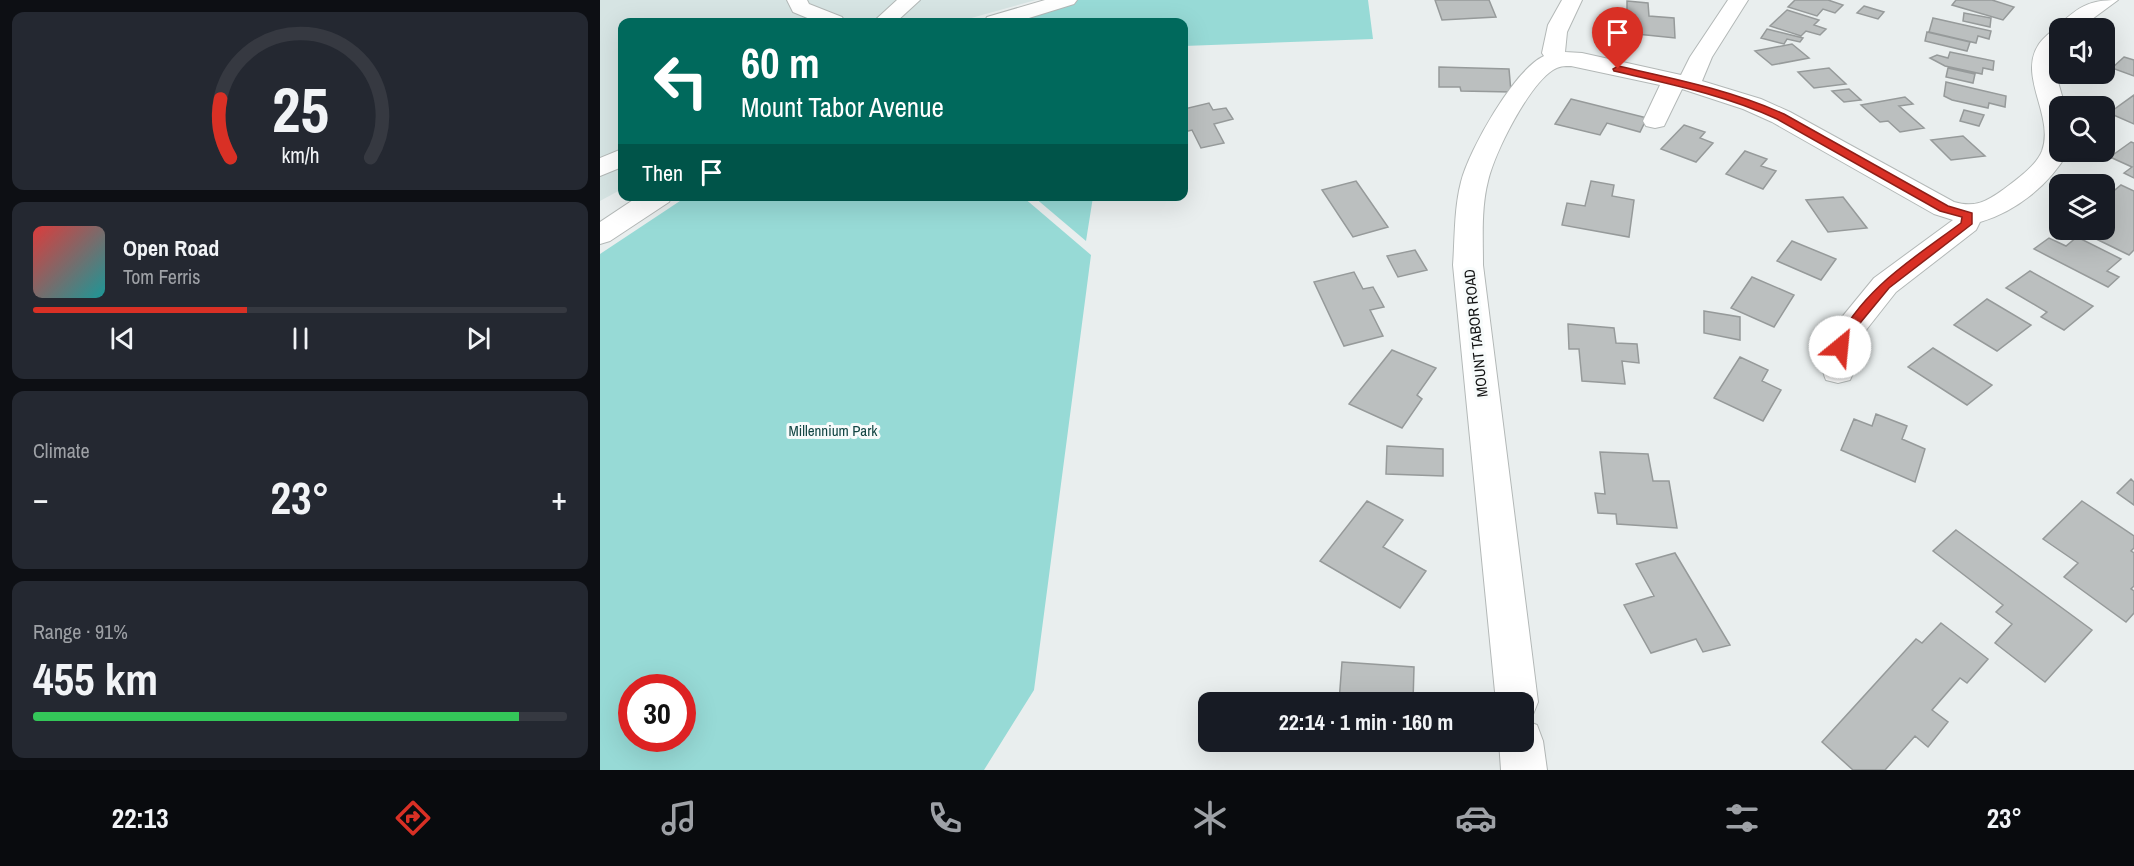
<!DOCTYPE html>
<html lang="en">
<head>
<meta charset="utf-8">
<style>
	:root { --surface:#171b24; --page:#242831; --text:#f1f3f6; --muted:#9ea1a6; --line:#363941; --accent:#d93025 }
	body { margin:0; font-family:"Archivo Narrow",sans-serif; background:var(--page); color:var(--text); height:100vh; display:flex; flex-direction:column; font-size:22px; white-space:nowrap }
	* { box-sizing:border-box; margin:0 }
	p { font-size:20px; color:var(--muted) }
	.icon { flex:none; width:33px; height:33px; fill:none; stroke:currentColor; stroke-width:2; stroke-linecap:round; stroke-linejoin:round }
	.map { position:relative; flex:1; overflow:hidden }
	.drawer { display:flex; flex-direction:column; gap:12px; padding:12px; background:#0d0f14; width:600px }
	.drawer>* { flex:none }
	.guide { position:absolute; left:18px; top:18px; width:570px; height:183px; border-radius:12px; box-shadow:0 6px 24px #0002; background:#00695c; color:#fff; overflow:hidden }
	.buttons { position:absolute; left:1449px; top:18px; display:grid; gap:12px }
	.buttons a { display:grid; place-items:center; width:66px; height:66px; border-radius:12px; background:var(--surface); box-shadow:0 6px 24px #0002; font-size:30px }
	.speed { position:absolute; left:18px; top:674px; display:flex; gap:12px; font-size:30px; font-weight:700; text-align:center }
	.speed>* { display:grid; place-content:center; width:78px; height:78px; border-radius:50%; background:var(--surface); box-shadow:0 6px 24px #0002; line-height:1 }
	.speed .limit { border:9px solid #d22; background:#fff; color:#111 }
	.pin { position:absolute; display:grid; place-items:center; width:51px; height:51px; color:#fff; margin:-62px -26px; border-radius:50% 50% 50% 0; rotate:-45deg; box-shadow:0 0 6px #0007 }
	.pin .icon { rotate:45deg }
	.me { position:absolute; width:66px; margin:-33px; rotate:28deg; stroke-linejoin:round; filter:drop-shadow(0 0 4px #0008) }
	.turn { display:flex; align-items:center; gap:21px; height:126px; padding:0 24px; font-size:27px }
	.turn .icon { width:78px; height:78px; stroke-width:2.5 }
	.turn b { display:block; font-size:42px; line-height:51px }
	.then { display:flex; align-items:center; height:57px; padding:0 24px; background:#0003; gap:12px; font-size:22px }
	.big { font-size:45px; font-weight:700; line-height:1.1 }
	.drawer .card { flex:1; display:flex; flex-direction:column; justify-content:center; gap:9px; min-width:0; padding:0 21px; border-radius:12px; background:var(--page) }
	.drawer .dial { align-items:center; gap:0 }
	.dial svg { height:156px; overflow:visible; fill:none; stroke:var(--line); stroke-width:7; stroke-linecap:round; text-anchor:middle }
	.dial text { fill:var(--text); stroke:none }
	.song { display:flex; align-items:center; gap:18px }
	.cover { width:72px; height:72px; border-radius:9px; background:linear-gradient(135deg,hsl(0 70% 55%),hsl(180 70% 35%)) }
	.played { height:6px; border-radius:3px; background:linear-gradient(90deg,var(--accent) 40%,var(--line) 40%) }
	.keys { display:flex; justify-content:space-around; direction:ltr }
	.heat { display:flex; justify-content:space-between; align-items:center; font-size:33px; direction:ltr }
	.charge { height:9px; border-radius:4px; background:linear-gradient(90deg,#34c759 91%,var(--line) 0) }
	.trip { position:absolute; left:598px; top:692px; width:336px; height:60px; border-radius:12px; background:var(--surface); box-shadow:0 6px 24px #0002; font-weight:700; line-height:60px; text-align:center }
	.tab-bar { display:flex; height:96px; justify-content:space-around; align-items:center; background:#090b0e; color:var(--muted) }
	.tab-bar .icon { width:42px; height:42px }
	.tab-bar .selected { color:var(--accent) }
	.tab-bar b { font-size:27px; color:var(--text) }
	main { display:flex; flex:1; min-height:0 }
	.map>svg:first-child { display:block }
</style>
</head>
<body>
<main>
<section class="drawer">
<div class="card dial"><svg viewBox="0 0 100 80">
<path d="M14 69A42 42 0 1 1 86 69"/>
<path d="M14 69A42 42 0 0 1 9 39" stroke="#d93025"/>
<text x="50" y="56" font-size="32" font-weight="700">25</text>
<text x="50" y="72" font-size="11">km/h</text>
</svg></div>
<div class="card">
<div class="song"><i class="cover"></i><div><b>Open Road</b><p>Tom Ferris</p></div></div>
<div class="played"></div>
<div class="keys"><svg class="icon" aria-label="previous" viewBox="0 0 24 24"><path d="M18 5L8 12l10 7zM5 5v14"/></svg><svg class="icon" aria-label="pause" viewBox="0 0 24 24"><path d="M8 5v14M16 5v14"/></svg><svg class="icon" aria-label="next" viewBox="0 0 24 24"><path d="M6 5l10 7-10 7zM19 5v14"/></svg></div>
</div>
<div class="card"><p>Climate</p>
<div class="heat"><a>−</a><b class="big">23°</b><a>+</a></div>
</div>
<div class="card"><p>Range · 91%</p><b class="big">455 km</b><div class="charge"></div></div>
</section>
<div class="map">
<svg width="1534" height="770" viewBox="0 0 1534 770">
	<rect width="100%" height="100%" fill="#e9eeee"/>
	<path fill="#d6e4e3" d="M 0,0 L 436,0 L 357,22 L 22,22 L 22,189 L 0,201 Z"/>
	<path fill="#97dad6" fill-rule="evenodd" d="M 467,0 L 768,0 L 773,39 L 584,46 L 584,22 L 395,22 Z
		M 86,197 L 423,197 L 491,255 L 434,690 L 384,770 L 0,770 L 0,254 ZM 32,687 L 82,687 L 82,738 L 32,738 Z
		M 434,197 L 493,197 L 486,241 Z"/>
	<path fill="#bbbfbf" stroke="#969a9a" stroke-width="1.5" d="M 835,0 L 889,0 L 896,17 L 842,20 Z
		M 1195,0 L 1228,0 L 1243,5 L 1235,13 L 1223,9 L 1217,16 L 1188,7 Z
		M 1356,0 L 1392,0 L 1414,7 L 1403,20 L 1352,5 Z
		M 1027,1 L 1048,3 L 1049,16 L 1074,18 L 1075,38 L 1027,33 Z
		M 1264,6 L 1284,12 L 1278,19 L 1257,13 Z
		M 1187,10 L 1219,20 L 1214,25 L 1226,29 L 1220,35 L 1206,31 L 1201,36 L 1170,26 Z
		M 1364,13 L 1391,18 L 1390,27 L 1363,21 Z
		M 1333,18 L 1391,31 L 1389,39 L 1378,36 L 1376,43 L 1329,32 Z
		M 1167,29 L 1203,38 L 1200,42 L 1187,39 L 1184,44 L 1161,38 Z
		M 1327,32 L 1370,42 L 1367,51 L 1325,41 Z
		M 1192,44 L 1209,58 L 1172,65 L 1155,51 Z
		M 1350,52 L 1394,61 L 1393,70 L 1383,68 L 1382,74 L 1345,66 L 1330,58 L 1337,55 L 1348,58 Z
		M 1524,57 L 1534,60 L 1534,76 L 1512,68 Z
		M 839,67 L 909,69 L 911,92 L 861,91 L 860,87 L 839,87 Z
		M 1229,68 L 1246,84 L 1214,88 L 1198,72 Z
		M 1348,68 L 1375,74 L 1373,83 L 1346,77 Z
		M 1346,82 L 1406,96 L 1405,107 L 1389,103 L 1388,108 L 1352,100 L 1344,96 Z
		M 1249,89 L 1261,100 L 1244,102 L 1232,91 Z
		M 1534,95 L 1534,124 L 1509,113 Z
		M 1305,97 L 1313,104 L 1299,106 L 1324,128 L 1300,132 L 1288,121 L 1280,122 L 1261,105 Z
		M 971,99 L 1047,118 L 1040,132 L 1007,123 L 1000,135 L 955,124 Z
		M 609,103 L 613,110 L 626,108 L 633,119 L 614,124 L 624,143 L 601,148 L 592,130 L 584,132 L 584,109 Z
		M 1364,110 L 1384,115 L 1379,126 L 1360,121 Z
		M 1084,125 L 1105,132 L 1100,138 L 1113,143 L 1096,162 L 1061,149 Z
		M 1363,136 L 1385,156 L 1351,160 L 1331,140 Z
		M 1531,142 L 1534,143 L 1534,178 L 1524,173 L 1532,167 L 1510,157 Z
		M 1145,151 L 1167,159 L 1161,166 L 1176,171 L 1163,189 L 1126,174 Z
		M 756,181 L 788,227 L 753,237 L 722,190 Z
		M 991,181 L 1014,185 L 1012,196 L 1034,200 L 1029,237 L 962,225 L 967,203 L 985,206 Z
		M 1521,185 L 1534,191 L 1534,250 L 1529,255 L 1486,234 L 1491,230 L 1504,230 L 1504,210 L 1512,203 L 1504,199 Z
		M 1243,197 L 1267,228 L 1228,232 L 1206,200 Z
		M 1477,237 L 1521,259 L 1507,271 L 1519,277 L 1508,287 L 1434,249 L 1449,238 L 1466,246 Z
		M 1192,241 L 1236,259 L 1221,280 L 1177,261 Z
		M 815,250 L 827,270 L 798,277 L 787,256 Z
		M 1430,271 L 1493,306 L 1464,330 L 1441,317 L 1447,312 L 1406,288 Z
		M 754,272 L 763,289 L 773,287 L 784,307 L 770,310 L 783,336 L 744,346 L 714,282 Z
		M 1152,277 L 1194,295 L 1174,327 L 1131,308 Z
		M 1387,299 L 1431,325 L 1397,351 L 1354,325 Z
		M 1104,311 L 1140,317 L 1140,340 L 1104,333 Z
		M 968,324 L 1014,328 L 1016,343 L 1037,344 L 1039,363 L 1022,361 L 1025,384 L 982,381 L 979,349 L 969,349 Z
		M 1333,348 L 1392,385 L 1367,405 L 1308,367 Z
		M 792,350 L 836,368 L 817,395 L 822,399 L 802,428 L 749,404 Z
		M 1140,357 L 1168,370 L 1162,381 L 1181,390 L 1163,421 L 1114,398 Z
		M 1276,414 L 1307,426 L 1302,439 L 1325,449 L 1315,482 L 1241,450 L 1254,419 L 1272,426 Z
		M 787,446 L 843,449 L 843,476 L 786,474 Z
		M 1000,452 L 1048,454 L 1053,481 L 1069,481 L 1077,528 L 1017,524 L 1016,514 L 998,513 L 995,493 L 1005,494 Z
		M 1531,479 L 1534,482 L 1534,505 L 1517,493 Z
		M 767,501 L 803,520 L 783,547 L 826,571 L 800,608 L 720,561 Z
		M 1482,501 L 1534,536 L 1534,548 L 1531,551 L 1534,553 L 1534,586 L 1531,589 L 1534,591 L 1534,613 L 1526,622 L 1464,577 L 1478,563 L 1443,539 Z
		M 1356,530 L 1492,630 L 1445,682 L 1395,643 L 1412,624 L 1396,612 L 1403,605 L 1333,551 Z
		M 1075,553 L 1130,645 L 1103,652 L 1096,639 L 1051,653 L 1024,605 L 1054,596 L 1036,564 Z
		M 1341,623 L 1388,659 L 1367,683 L 1360,678 L 1332,710 L 1348,722 L 1328,747 L 1315,736 L 1285,770 L 1253,770 L 1222,742 L 1316,639 L 1322,643 Z
		M 742,662 L 814,667 L 813,702 L 739,702 Z"/>
	<g fill="none" stroke-linecap="round" stroke-linejoin="round">
		<defs>
			<path id="minor" d="M 187,0 L 207,0 L 209,4 L 242,17 L 245,22 L 217,22 L 193,12 Z
				M 297,0 L 320,0 L 296,22 L 273,22 Z
				M 445,0 L 477,0 L 474,4 L 416,22 L 384,22 L 387,17 Z
				M 962,0 L 982,0 L 967,32 L 965,52 L 982,53 L 1081,75 L 1090,57 L 1128,0 L 1148,0 L 1112,57 L 1102,81 L 1161,99 L 1190,112 L 1354,202 C 1375,208 1386,202 1404,189 C 1417,179 1436,166 1442,151 C 1455,116 1417,76 1439,44 C 1444,37 1450,33 1455,28 C 1478,8 1486,0 1518,0 L 1480,28 L 1460,28 L 1456,75 L 1465,106 L 1460,106 L 1460,152 L 1468,152 C 1450,184 1416,212 1380,222 L 1376,230 L 1296,292 L 1259,339 L 1254,371 L 1250,380 L 1238,383 L 1226,380 C 1219,366 1225,342 1233,328 L 1274,278 L 1353,220 L 1334,214 L 1172,122 L 1143,109 L 1082,89 L 1064,126 L 1055,128 L 1046,126 L 1043,121 L 1060,85 L 971,66 C 964,66 959,66 953,70 C 928,86 895,152 888,181 C 881,208 883,238 883,265 L 938,702 L 932,717 L 924,720 L 937,725 L 943,741 L 947,770 L 901,770 L 899,741 L 924,741 L 924,702 L 896,702 L 853,265 C 855,238 854,209 861,182 C 869,150 914,70 944,56 L 942,53 L 948,25 Z
				M 22,149 L 22,167 L 0,176 L 0,158 Z
				M 39,196 L 72,196 L 69,202 L 10,241 L 0,244 L 0,222 Z"/>
		</defs>
		<use href="#minor" stroke="#b3b8b7" stroke-width="2"/>
		<use href="#minor" fill="#fff" fill-rule="evenodd"/>
	</g>
	<path fill="#d93025" stroke="#8d1f18" stroke-width="1.5" d="M 1018,66 C 1075,79 1131,90 1184,114 L 1348,206 L 1372,213 L 1372,224 L 1289,288 L 1256,328 L 1245,351 L 1236,351 L 1234,347 C 1262,289 1311,260 1361,223 L 1362,217 L 1340,211 L 1177,119 C 1125,95 1070,84 1014,71 L 1013,69 Z"/>
	<g text-anchor="middle" stroke-width="6" stroke-linejoin="round" paint-order="stroke">
		<g font-size="15" fill="#121313" stroke="#f7fbfb">
			<text transform="translate(876 333) rotate(-96)" y="5">MOUNT TABOR ROAD</text>
		</g>
		<g font-size="15" fill="#124543" stroke="#f7fbfb">
			<text x="233" y="436">Millennium Park</text>
		</g>
	</g>
</svg>
<div class="buttons">
<a><svg class="icon" aria-label="sound" viewBox="0 0 24 24"><path d="M4 9h4l5-4v14l-5-4H4zM17 9q2 3 0 6"/></svg></a>
<a><svg class="icon" aria-label="search" viewBox="0 0 24 24"><circle cx="10" cy="10" r="6"/><path d="M15 15l6 6"/></svg></a>
<a><svg class="icon" aria-label="layers" viewBox="0 0 24 24"><path d="M12 4l9 5-9 5-9-5zM3 14l9 5 9-5"/></svg></a>
</div>
<div class="speed"><div class="limit">30</div></div>
<div class="pin" style="left:1018px;top:69px;background:#d93025"><svg class="icon" aria-label="arrive" viewBox="0 0 24 24"><path d="M6 21V4h12l-3 4 3 4H6"/></svg></div>
<svg class="me" style="left:1240px;top:347px" viewBox="-20 -20 40 40"><circle r="19" fill="#fff"/><path d="M0-13L10 11 0 6-10 11z" fill="#d93025"/></svg>
<div class="trip">22:14 · 1 min · 160 m</div>
<div class="guide">
<div class="turn"><svg class="icon" aria-label="left" viewBox="0 0 24 24"><path d="M17 20v-9H6M10 6l-5 5 5 5"/></svg><div><b>60 m</b>Mount Tabor Avenue</div></div>
<div class="then">Then<svg class="icon" aria-label="arrive" viewBox="0 0 24 24"><path d="M6 21V4h12l-3 4 3 4H6"/></svg></div>
</div>
</div>
</main>
<nav class="tab-bar">
<b>22:13</b>
<svg class="icon selected" aria-label="directions" viewBox="0 0 24 24"><path d="M12 3l9 9-9 9-9-9zM9 14v-3h6M13 9l2 2-2 2"/></svg>
<svg class="icon" aria-label="music" viewBox="0 0 24 24"><path d="M9 18V5l10-2v13"/><circle cx="6" cy="18" r="3"/><circle cx="16" cy="16" r="3"/></svg>
<svg class="icon" aria-label="phone" viewBox="0 0 24 24"><path d="M5 4h4l2 5-3 2q2 4 5 5l2-3 5 2v4C11 20 4 13 5 4z"/></svg>
<svg class="icon" aria-label="climate" viewBox="0 0 24 24"><path d="M12 3v18M4 7l16 10M4 17L20 7"/></svg>
<svg class="icon" aria-label="car" viewBox="0 0 24 24"><path d="M5 17H2v-5l4-1 3-4h7l3 4 3 1v5h-3M9 17h6M6 11h13"/><circle cx="7" cy="17" r="2"/><circle cx="17" cy="17" r="2"/></svg>
<svg class="icon" aria-label="filters" viewBox="0 0 24 24"><path d="M4 7h16M4 17h16"/><circle cx="9" cy="7" r="2"/><circle cx="15" cy="17" r="2"/></svg>
<b>23°</b>
</nav>
</body>
</html>
